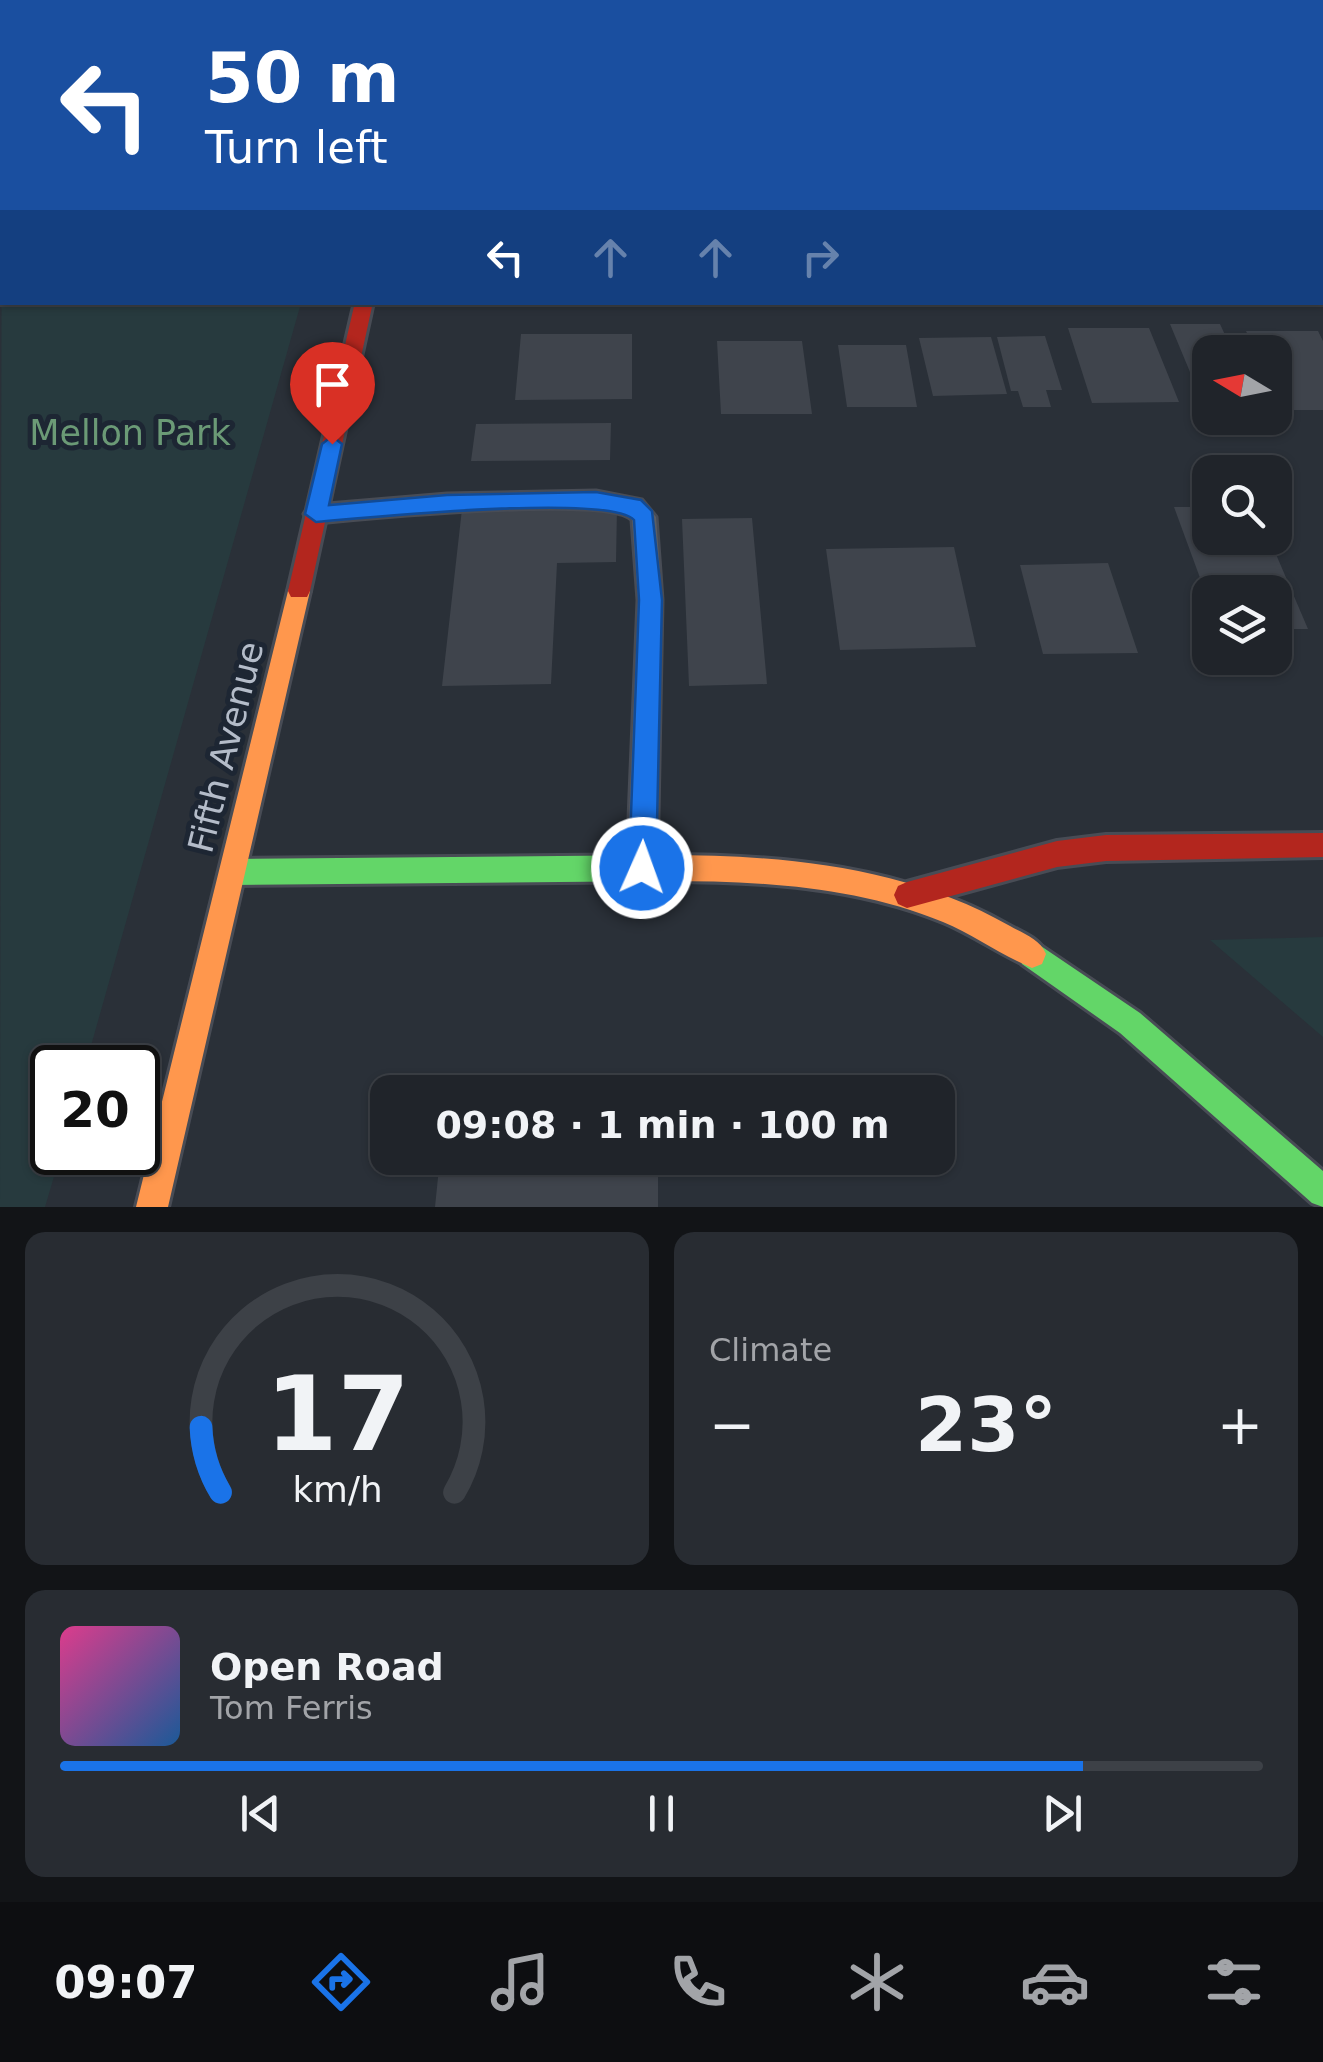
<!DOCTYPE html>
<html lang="en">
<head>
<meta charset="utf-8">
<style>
	:root { --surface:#20242a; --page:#282c32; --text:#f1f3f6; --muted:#a2a4a8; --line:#3d4147; --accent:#1a73e8 }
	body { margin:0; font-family:"DejaVu Sans",sans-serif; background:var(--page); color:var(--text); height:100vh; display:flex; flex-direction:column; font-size:38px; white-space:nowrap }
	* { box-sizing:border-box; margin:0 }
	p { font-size:32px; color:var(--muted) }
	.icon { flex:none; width:55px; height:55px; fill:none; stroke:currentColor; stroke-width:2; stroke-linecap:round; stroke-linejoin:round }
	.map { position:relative; height:1207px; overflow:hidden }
	.side { display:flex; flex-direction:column; gap:25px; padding:25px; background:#121417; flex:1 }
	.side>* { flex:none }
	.banner { position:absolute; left:0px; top:0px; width:1325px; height:305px; box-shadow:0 2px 8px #0004,0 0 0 2px var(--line); background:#1a4fa0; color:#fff; overflow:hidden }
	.needle { width:65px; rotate:280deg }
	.buttons { position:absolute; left:1192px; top:335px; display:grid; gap:20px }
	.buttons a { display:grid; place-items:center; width:100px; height:100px; border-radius:20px; background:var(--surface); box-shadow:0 2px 8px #0004,0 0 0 2px var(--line); font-size:50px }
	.speed { position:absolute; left:30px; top:1045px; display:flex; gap:20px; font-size:50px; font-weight:700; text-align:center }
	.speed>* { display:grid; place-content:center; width:130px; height:130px; border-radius:50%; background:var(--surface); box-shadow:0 2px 8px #0004,0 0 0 2px var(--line); line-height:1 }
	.speed .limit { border:5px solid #111; border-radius:15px; background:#fff; color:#111 }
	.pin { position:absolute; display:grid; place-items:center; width:85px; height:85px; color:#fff; margin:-102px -42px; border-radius:50% 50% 50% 0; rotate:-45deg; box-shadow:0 0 10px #0007 }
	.pin .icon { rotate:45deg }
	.me { position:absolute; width:110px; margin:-55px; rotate:2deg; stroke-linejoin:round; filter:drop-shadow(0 0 8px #0008) }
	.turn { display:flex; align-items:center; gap:35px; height:210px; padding:0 40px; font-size:45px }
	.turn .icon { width:130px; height:130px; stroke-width:2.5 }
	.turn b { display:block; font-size:70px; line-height:85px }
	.lanes { display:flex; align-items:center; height:95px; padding:0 40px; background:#0003; justify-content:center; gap:50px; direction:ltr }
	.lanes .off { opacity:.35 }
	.big { font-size:75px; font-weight:800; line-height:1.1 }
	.side .tile { flex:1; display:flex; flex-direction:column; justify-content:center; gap:15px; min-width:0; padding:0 35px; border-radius:20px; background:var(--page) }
	.side .dial { align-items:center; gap:0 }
	.dial svg { height:260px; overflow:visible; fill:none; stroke:var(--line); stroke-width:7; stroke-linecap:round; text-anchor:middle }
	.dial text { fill:var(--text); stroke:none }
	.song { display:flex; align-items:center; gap:30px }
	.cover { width:120px; height:120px; border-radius:15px; background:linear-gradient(135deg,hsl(330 70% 55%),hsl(210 70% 35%)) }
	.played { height:10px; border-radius:5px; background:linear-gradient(90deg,var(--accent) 85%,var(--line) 85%) }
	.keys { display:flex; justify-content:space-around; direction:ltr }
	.heat { display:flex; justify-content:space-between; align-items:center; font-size:55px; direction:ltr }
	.side .tiles { flex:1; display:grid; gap:25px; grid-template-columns:1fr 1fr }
	.tile:last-child { grid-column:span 2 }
	.trip { position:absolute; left:370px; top:1075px; width:585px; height:100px; border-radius:20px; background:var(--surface); box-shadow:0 2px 8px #0004,0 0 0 2px var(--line); font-weight:800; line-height:100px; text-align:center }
	.tabs { display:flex; height:160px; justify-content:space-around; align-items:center; background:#0d0e11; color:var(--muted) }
	.tabs .icon { width:70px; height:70px }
	.tabs .on { color:var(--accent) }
	.tabs b { font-size:45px; color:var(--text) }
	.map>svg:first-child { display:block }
</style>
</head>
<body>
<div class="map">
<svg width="1323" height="1207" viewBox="0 0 1323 1207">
	<rect width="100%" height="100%" fill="#2a3038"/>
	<path fill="#273a3e" d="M 36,0 L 387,0 L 28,2 Z
		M 2,10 L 2,302 L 301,303 L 85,1067 L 52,1068 L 52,1152 L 61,1153 L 45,1207 L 0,1207 Z
		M 1323,937 L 1323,1037 L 1210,940 Z"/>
	<path fill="#3f444c" d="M 1170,324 L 1220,324 L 1233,352 L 1210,352 L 1210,420 Z
		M 1068,328 L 1149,328 L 1179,402 L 1092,403 Z
		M 1246,331 L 1318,331 L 1323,341 L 1323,410 L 1283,410 L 1275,393 L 1275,352 L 1256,352 Z
		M 521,334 L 632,334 L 632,399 L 515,400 Z
		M 1045,336 L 1062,390 L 1046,390 L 1051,407 L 1023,407 L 1018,391 L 1011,391 L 997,337 Z
		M 991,337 L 1007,394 L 933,396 L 919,338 Z
		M 717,341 L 802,341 L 812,414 L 721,414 Z
		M 838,345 L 906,345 L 917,407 L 847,407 Z
		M 611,423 L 610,460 L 471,461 L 476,424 Z
		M 617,507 L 616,562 L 557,563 L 551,684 L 442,686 L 462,509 Z
		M 1174,507 L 1210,507 L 1210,538 L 1269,538 L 1308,629 L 1275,629 L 1275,592 L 1210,592 L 1210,605 Z
		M 752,518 L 767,684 L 689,686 L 682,519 Z
		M 954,547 L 976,647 L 840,650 L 826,549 Z
		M 1108,563 L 1138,653 L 1043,654 L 1020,565 Z
		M 440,1158 L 658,1158 L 658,1207 L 435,1207 Z"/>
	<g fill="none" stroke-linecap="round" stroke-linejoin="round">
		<defs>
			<path id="lane" d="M 683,0 L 699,0 L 699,2 L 684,2 Z
				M 1322,116 L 1323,116 L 1323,126 L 1322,126 Z
				M 596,491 L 642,500 L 656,517 L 662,600 L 657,868 L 652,878 L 642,882 L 632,878 L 627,868 L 638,600 L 632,520 C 610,494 362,519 316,523 L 308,520 L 304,514 L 308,508 L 316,505 L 447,494 Z"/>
			<path id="street" d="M 462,0 L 657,0 L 461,2 Z
				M 1322,262 L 1323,262 L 1323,288 L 1322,288 Z"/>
			<path id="fast" d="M 664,855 L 673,859 L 677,868 L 673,877 L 664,881 L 232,885 L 223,881 L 219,872 L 223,863 L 232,859 Z
				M 1032,940 L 1140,1013 L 1323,1171 L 1323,1207 L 1312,1203 L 1120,1033 L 1022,964 L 1018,954 L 1022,944 Z"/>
			<path id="slow" d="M 299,582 L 307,585 L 310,591 L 168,1207 L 136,1207 L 288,591 L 291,585 Z
				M 664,855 C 783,855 905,866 1010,926 C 1024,934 1040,939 1046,954 L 1042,964 L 1032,968 C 1001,955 974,935 943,922 C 855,886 758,881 664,881 L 655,877 L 651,868 L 655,859 Z"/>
			<path id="jam" d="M 355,302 L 373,302 L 310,591 L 307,597 L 291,597 L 288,591 Z
				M 1323,833 L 1323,857 L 1106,861 L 1057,867 L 907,908 L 898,904 L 894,895 L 898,886 L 907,882 L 1057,841 L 1106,835 Z"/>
		</defs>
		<use href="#lane" stroke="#484c55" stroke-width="5"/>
		<use href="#street" stroke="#484c55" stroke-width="5"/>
		<use href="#fast" stroke="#484c55" stroke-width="6"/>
		<use href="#slow" stroke="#484c55" stroke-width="6"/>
		<use href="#jam" stroke="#484c55" stroke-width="6"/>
		<use href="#lane" fill="#5a5e66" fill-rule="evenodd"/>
		<use href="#street" fill="#5a5e66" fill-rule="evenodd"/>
		<use href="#fast" fill="#63d668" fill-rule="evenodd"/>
		<use href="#slow" fill="#ff974d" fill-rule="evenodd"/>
		<use href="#jam" fill="#b3261e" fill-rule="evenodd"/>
	</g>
	<path fill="#1a73e8" stroke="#114b97" stroke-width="2.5" d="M 332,436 L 342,444 L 329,505 L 447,495 L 596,492 L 641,500 L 652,511 L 662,600 L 656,868 L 652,877 L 642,880 L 633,877 L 629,868 L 639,600 L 634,520 C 610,493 363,518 316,522 L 305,514 L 322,444 Z"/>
	<g text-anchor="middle" stroke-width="10" stroke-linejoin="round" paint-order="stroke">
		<g font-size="35" fill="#6b9a76" stroke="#1d2633">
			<text x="130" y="445">Mellon Park</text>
		</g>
		<g font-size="35" fill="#b4bcc9" stroke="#1d2633">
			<text transform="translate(226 747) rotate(-76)" y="12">Fifth Avenue</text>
		</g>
	</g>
</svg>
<div class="buttons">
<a><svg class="needle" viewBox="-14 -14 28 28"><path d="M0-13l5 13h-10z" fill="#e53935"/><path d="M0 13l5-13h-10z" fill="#a2a4a8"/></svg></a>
<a><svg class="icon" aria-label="search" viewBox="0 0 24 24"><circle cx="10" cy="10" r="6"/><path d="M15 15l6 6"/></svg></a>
<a><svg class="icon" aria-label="layers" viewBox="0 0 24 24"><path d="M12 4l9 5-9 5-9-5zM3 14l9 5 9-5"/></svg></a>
</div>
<div class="speed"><div class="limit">20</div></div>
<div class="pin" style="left:332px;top:444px;background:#d93025"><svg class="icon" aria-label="arrive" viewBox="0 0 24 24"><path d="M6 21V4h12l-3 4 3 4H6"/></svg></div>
<svg class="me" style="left:642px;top:868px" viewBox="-20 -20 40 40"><circle r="17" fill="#1a73e8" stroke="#fff" stroke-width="3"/><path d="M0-11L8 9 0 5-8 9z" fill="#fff"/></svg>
<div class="trip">09:08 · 1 min · 100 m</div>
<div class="banner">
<div class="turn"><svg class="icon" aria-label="left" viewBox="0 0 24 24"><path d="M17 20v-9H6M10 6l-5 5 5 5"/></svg><div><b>50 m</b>Turn left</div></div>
<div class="lanes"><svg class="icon" aria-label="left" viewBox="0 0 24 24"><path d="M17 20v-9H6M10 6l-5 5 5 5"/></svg><svg class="icon off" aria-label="ahead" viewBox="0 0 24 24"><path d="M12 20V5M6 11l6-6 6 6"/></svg><svg class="icon off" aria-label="ahead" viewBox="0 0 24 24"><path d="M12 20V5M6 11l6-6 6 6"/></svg><svg class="icon off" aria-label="right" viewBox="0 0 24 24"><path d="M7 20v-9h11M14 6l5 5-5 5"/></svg></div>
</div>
</div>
<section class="side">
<div class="tiles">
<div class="tile dial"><svg viewBox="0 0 100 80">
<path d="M14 69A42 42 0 1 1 86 69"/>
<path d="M14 69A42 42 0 0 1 8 49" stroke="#1a73e8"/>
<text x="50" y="56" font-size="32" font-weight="700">17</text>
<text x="50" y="72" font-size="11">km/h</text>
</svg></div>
<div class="tile"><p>Climate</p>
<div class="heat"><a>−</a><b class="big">23°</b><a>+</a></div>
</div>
<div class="tile">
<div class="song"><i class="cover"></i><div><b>Open Road</b><p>Tom Ferris</p></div></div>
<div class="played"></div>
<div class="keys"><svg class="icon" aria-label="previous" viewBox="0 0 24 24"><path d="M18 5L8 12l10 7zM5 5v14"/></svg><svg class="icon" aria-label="pause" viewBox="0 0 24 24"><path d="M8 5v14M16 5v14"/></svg><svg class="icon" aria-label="next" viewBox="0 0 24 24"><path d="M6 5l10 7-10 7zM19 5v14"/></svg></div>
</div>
</div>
</section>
<nav class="tabs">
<b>09:07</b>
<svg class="icon on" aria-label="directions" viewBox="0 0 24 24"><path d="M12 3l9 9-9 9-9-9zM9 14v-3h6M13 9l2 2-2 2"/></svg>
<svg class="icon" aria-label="music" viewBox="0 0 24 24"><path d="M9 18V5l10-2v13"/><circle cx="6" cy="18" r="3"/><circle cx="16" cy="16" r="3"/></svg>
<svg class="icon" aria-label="phone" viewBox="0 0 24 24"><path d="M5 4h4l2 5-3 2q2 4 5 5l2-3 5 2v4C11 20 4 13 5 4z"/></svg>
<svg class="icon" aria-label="climate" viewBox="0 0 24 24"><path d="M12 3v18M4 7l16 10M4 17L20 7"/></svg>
<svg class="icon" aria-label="car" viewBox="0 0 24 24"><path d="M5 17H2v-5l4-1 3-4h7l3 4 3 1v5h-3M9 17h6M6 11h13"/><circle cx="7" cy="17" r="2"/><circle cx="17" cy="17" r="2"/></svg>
<svg class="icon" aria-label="filters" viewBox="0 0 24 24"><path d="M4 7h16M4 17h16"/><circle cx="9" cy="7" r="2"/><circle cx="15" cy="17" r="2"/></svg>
</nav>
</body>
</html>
